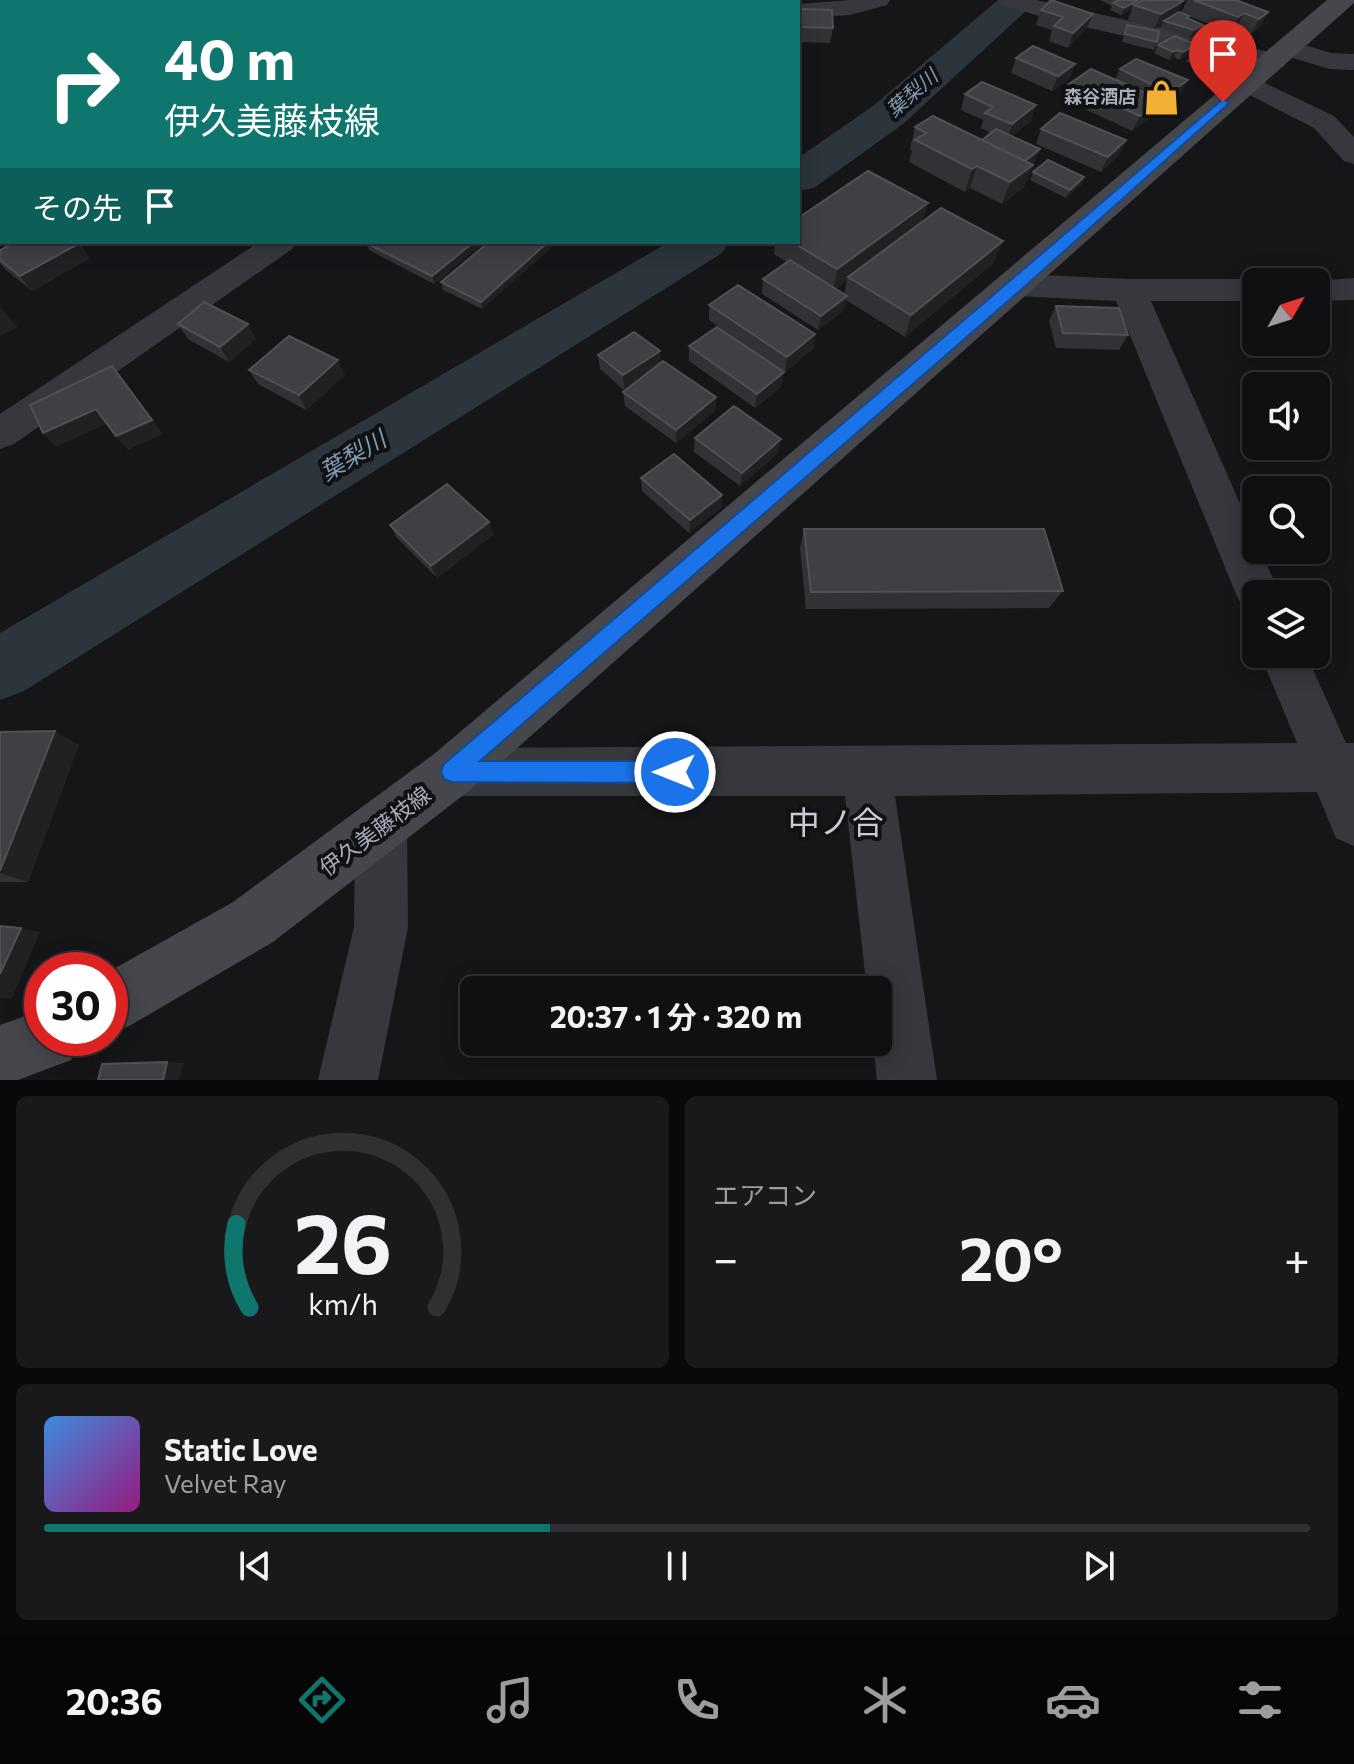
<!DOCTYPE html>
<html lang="ja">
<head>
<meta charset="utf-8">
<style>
	:root { --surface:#101012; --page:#19191b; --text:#f1f3f6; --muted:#9c9d9f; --line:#303032; --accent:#0f766e }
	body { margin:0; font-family:Commissioner,"Noto Sans JP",sans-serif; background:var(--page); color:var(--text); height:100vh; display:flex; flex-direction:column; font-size:30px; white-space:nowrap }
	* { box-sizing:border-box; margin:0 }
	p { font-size:26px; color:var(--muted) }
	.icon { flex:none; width:44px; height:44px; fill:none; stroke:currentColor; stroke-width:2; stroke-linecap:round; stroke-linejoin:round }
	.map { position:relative; height:1080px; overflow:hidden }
	.details { display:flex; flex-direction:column; gap:16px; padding:16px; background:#09090a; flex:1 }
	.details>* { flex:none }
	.banner { position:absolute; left:0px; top:0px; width:800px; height:244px; box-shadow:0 4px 20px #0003,0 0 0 2px var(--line); background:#0f766e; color:#fff; overflow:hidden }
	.needle { width:52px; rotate:51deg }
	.buttons { position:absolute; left:1242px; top:268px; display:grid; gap:16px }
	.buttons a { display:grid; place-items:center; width:88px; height:88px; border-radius:12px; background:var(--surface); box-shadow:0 4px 20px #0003,0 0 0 2px var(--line); font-size:40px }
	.speed { position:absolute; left:24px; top:952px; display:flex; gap:16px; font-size:40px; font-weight:700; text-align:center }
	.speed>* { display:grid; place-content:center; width:104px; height:104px; border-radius:50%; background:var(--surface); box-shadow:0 4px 20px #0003,0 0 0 2px var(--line); line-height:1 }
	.speed .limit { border:12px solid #d22; background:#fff; color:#111 }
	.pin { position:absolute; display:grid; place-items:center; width:68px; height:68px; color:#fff; margin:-82px -34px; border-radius:50% 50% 50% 0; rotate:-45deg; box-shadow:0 0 8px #0007 }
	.pin .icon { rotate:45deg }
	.me { position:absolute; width:88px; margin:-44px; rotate:270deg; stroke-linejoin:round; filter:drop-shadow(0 0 6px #0008) }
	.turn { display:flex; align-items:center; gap:28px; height:168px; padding:0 32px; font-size:36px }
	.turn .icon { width:104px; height:104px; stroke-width:2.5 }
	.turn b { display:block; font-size:56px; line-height:68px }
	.then { display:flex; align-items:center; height:76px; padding:0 32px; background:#0003; gap:16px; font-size:30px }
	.big { font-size:60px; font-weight:700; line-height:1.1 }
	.details .card { flex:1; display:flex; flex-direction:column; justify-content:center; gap:12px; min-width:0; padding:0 28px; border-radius:12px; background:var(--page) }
	.details .dial { align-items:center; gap:0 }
	.dial svg { height:208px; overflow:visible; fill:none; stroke:var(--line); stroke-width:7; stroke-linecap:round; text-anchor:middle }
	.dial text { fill:var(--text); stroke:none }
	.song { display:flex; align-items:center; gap:24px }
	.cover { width:96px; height:96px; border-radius:12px; background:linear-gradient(135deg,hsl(210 70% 55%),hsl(310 70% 35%)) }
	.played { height:8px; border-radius:4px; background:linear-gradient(90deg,var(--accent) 40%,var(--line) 40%) }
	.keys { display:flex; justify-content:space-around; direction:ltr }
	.heat { display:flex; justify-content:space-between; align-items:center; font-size:44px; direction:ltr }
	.details .tiles { flex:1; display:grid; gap:16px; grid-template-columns:1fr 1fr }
	.card:last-child { grid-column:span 2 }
	.trip { position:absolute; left:460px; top:976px; width:432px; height:80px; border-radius:12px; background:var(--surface); box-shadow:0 4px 20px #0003,0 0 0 2px var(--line); font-weight:700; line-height:80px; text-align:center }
	.tab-bar { display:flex; height:128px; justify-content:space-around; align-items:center; background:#060607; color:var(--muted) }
	.tab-bar .icon { width:56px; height:56px }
	.tab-bar .selected { color:var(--accent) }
	.tab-bar b { font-size:36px; color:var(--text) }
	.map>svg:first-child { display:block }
</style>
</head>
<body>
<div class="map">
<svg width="1354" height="1080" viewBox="0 0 1354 1080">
	<rect width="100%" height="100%" fill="#161618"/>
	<path fill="#1c231d" d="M 0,0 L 431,0 L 438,2 L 2,2 L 0,227 Z"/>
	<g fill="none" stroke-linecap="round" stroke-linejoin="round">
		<path fill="#2c353c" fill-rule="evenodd" d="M 998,0 L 1038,0 L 903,124 L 814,188 L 798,191 L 798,158 L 873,106 Z
			M 669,242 L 729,242 L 722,253 L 24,691 L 0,700 L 0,633 Z"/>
		<path fill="#37383d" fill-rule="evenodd" d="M 345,0 L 371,0 L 372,2 L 346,2 Z
			M 851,0 L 890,0 L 887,5 L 850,15 L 798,18 L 798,4 Z
			M 998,0 L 1036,0 L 1274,53 L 1283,55 L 1287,61 L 1283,67 L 1274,69 L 1057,21 L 1001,5 Z
			M 1289,40 L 1331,53 L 1354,54 L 1354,70 L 1329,69 L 1280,54 L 1276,48 L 1280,42 Z
			M 1246,74 L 1334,116 L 1354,137 L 1354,164 L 1344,161 L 1314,128 L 1236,88 L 1232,82 L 1236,76 Z
			M 259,242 L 297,242 L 292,249 L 14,444 L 0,449 L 0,414 Z
			M 1018,274 L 1129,279 L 1256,279 L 1268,282 L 1256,282 L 1256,301 L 1151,301 L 1256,540 L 1256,550 L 1260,550 L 1280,594 L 1256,594 L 1256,612 L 1243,608 L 1236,594 L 1116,301 L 1018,296 L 1006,293 L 1001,285 L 1006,277 Z
			M 1354,278 L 1354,300 L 1316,301 L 1316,282 L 1304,282 Z
			M 1260,654 L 1306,654 L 1346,743 L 1354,743 L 1354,846 L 1336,838 L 1317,792 L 895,796 L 937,1080 L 877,1080 L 873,1042 L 878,1042 L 878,990 L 867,990 L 845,796 L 452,796 L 434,789 L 427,772 L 434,755 L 452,748 L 1297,743 Z
			M 381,802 L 399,810 L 407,828 L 408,927 L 378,1080 L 318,1080 L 354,927 L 355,828 L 363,810 Z"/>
		<path fill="#45474d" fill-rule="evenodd" d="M 1327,0 L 1354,0 L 1354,3 L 470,790 L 273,942 L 131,1025 L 110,1034 L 110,971 L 233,902 L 434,754 Z
			M 42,1010 L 42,1038 L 79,1038 L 71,1060 L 18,1080 L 0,1080 L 0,1025 Z"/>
	</g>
	<path fill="#323236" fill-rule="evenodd" d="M 1051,0 L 1087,28 L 1068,48 L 1049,41 L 1052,30 L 1036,25 L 1041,10 Z
		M 1100,0 L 1180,0 L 1177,13 L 1189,16 L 1188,18 L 1199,32 L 1190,38 L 1160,28 L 1162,24 L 1154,29 L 1128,20 L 1132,9 L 1121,15 L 1110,10 L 1112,6 Z
		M 1187,0 L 1236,0 L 1268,12 L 1260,27 L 1251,34 L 1236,28 L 1230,32 L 1181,13 Z
		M 801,9 L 833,28 L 830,43 L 799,42 L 799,24 Z
		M 1127,25 L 1157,42 L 1154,50 L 1122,42 Z
		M 1158,45 L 1196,45 L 1235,52 L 1233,70 L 1223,77 L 1186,62 L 1190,53 L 1179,60 L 1174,57 L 1169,60 L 1154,53 Z
		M 1016,58 L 1075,64 L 1069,79 L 1052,91 L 1011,73 Z
		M 1120,69 L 1180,95 L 1161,109 L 1158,107 L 1153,115 L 1132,131 L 1063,99 L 1069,84 L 1115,80 Z
		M 965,94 L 1031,121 L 1012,136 L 1040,149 L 1024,187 L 1002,204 L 970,188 L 965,192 L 909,162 L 912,151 L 910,149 L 915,127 L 982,140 L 991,133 L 981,128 L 983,120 L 961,110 Z
		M 1041,129 L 1126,140 L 1119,155 L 1101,172 L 1036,144 Z
		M 1033,172 L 1084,177 L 1081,185 L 1066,198 L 1030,180 Z
		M 922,222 L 994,263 L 905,337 L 846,300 L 843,311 L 818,330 L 762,294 L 763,279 L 787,262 L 774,254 L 775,242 L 798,242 ZM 847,280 L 844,294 L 836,289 Z
		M 485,242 L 434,284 L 369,250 L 366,243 Z
		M 489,242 L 482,309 L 443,290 L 441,282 Z
		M 0,250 L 90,258 L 32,291 L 5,269 L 0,263 Z
		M 709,305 L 815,334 L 813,349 L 785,372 L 709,320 Z
		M 1056,306 L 1128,335 L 1119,350 L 1056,348 L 1049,321 Z
		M 178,324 L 256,339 L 229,362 L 188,339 Z
		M 689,346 L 781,387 L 755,408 L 689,361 Z
		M 598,355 L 660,364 L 716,397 L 715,411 L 676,443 L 625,406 L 623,392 L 639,380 L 624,390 L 600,369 Z
		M 249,370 L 345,375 L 306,410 L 258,384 Z
		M 695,438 L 781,439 L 778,453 L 740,486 L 694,452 Z
		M 641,478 L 722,495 L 721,508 L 689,533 L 642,491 Z
		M 489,522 L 493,535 L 437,578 L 397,538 L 390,525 Z
		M 804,529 L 1063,591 L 1049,608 L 806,609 L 800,548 Z
		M 0,735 L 79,745 L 28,882 L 0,882 Z"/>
	<path fill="#212124" d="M 1138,0 L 1144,0 L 1134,5 L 1132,9 L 1121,15 L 1124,8 Z
		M 1183,1 L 1176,16 L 1164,21 L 1162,24 L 1154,29 L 1161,14 Z
		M 1268,12 L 1260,27 L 1251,34 L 1259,19 Z
		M 1244,13 L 1236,28 L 1230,32 L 1238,17 Z
		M 1093,14 L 1087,28 L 1068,48 L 1073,33 Z
		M 1203,25 L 1199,32 L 1190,38 L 1194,30 Z
		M 1196,45 L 1190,53 L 1179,60 L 1183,52 Z
		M 1177,50 L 1174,57 L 1169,60 L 1173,52 Z
		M 1241,54 L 1233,70 L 1223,77 L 1231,62 Z
		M 1075,64 L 1069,79 L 1052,91 L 1058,76 Z
		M 1188,80 L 1180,95 L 1161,109 L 1169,93 Z
		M 1161,100 L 1153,115 L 1132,131 L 1140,116 Z
		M 1036,105 L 1031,121 L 1007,140 L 1012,124 Z
		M 1126,140 L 1119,155 L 1101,172 L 1108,157 Z
		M 1040,149 L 1024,187 L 1002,204 L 1010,182 L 1025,161 Z
		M 977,166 L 970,188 L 965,192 L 972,169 Z
		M 1084,177 L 1081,185 L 1066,198 L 1070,190 Z
		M 928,203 L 921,225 L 848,277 L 847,280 L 833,291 L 837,269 Z
		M 1003,241 L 994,263 L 905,337 L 911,315 Z
		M 474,242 L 485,242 L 434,284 L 432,276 Z
		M 548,242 L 558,242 L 482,309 L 481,302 Z
		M 80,243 L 90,258 L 32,291 L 20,276 Z
		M 847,296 L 843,311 L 818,330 L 821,316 Z
		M 0,307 L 18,327 L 0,336 Z
		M 248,324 L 256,339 L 229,362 L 220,347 Z
		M 815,334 L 813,349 L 785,372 L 787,357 Z
		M 660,351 L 660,366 L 624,390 L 623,375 Z
		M 338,360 L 345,375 L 306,410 L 299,395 Z
		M 112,366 L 163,434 L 128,450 L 116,436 Z
		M 784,372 L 781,387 L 755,408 L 757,394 Z
		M 716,397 L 715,411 L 676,443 L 676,430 Z
		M 96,409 L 108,423 L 56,447 L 43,433 Z
		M 781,439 L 778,453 L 740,486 L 742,473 Z
		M 722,495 L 721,508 L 689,533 L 690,520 Z
		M 489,522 L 493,535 L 437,578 L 431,566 Z
		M 55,731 L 79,745 L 28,882 L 0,873 L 0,871 Z
		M 21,928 L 40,932 L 12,999 L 0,998 L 0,974 Z
		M 167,1062 L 184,1063 L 179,1080 L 163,1080 Z"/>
	<path fill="#3f3f44" stroke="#4f5156" stroke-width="2" d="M 1051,0 L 1093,14 L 1073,33 L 1054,26 L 1063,17 L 1041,10 Z
		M 1118,0 L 1138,0 L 1124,8 L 1113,3 Z
		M 1143,0 L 1180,0 L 1183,1 L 1161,14 L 1134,5 Z
		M 1194,0 L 1236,0 L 1268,12 L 1259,19 L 1244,13 L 1238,17 Z
		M 801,9 L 832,10 L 833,28 L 801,27 Z
		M 1179,12 L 1189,16 L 1187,18 L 1203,25 L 1194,30 L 1164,21 Z
		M 1127,25 L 1159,31 L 1157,42 L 1125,34 Z
		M 1211,34 L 1238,45 L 1231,50 L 1241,54 L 1231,62 L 1194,47 Z
		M 1175,36 L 1196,45 L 1183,52 L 1177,50 L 1173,52 L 1158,45 Z
		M 1033,46 L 1075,64 L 1058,76 L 1016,58 Z
		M 1136,59 L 1188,80 L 1169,93 L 1120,69 Z
		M 1091,69 L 1161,100 L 1140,116 L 1069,84 Z
		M 982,82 L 1036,105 L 1012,124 L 985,113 L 993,107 L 965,94 Z
		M 1060,113 L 1126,140 L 1108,157 L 1041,129 Z
		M 933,116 L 1033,165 L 1010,182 L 977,166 L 972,169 L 915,140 L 926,133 L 915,127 Z
		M 996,129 L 1040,149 L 1025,161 L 982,140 Z
		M 1048,160 L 1084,177 L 1070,190 L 1033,172 Z
		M 868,171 L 928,203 L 837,269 L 792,242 L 798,242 L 798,218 Z
		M 941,208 L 1003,241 L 911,315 L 848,277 Z
		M 16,242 L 79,242 L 80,243 L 20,276 L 0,260 L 0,250 Z
		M 367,242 L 474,242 L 432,276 L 366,243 Z
		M 489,242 L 548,242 L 481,302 L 441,282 Z
		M 790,260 L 847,296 L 821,316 L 763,279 Z
		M 738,285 L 815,334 L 787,357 L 709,305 Z
		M 204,302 L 248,324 L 220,347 L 178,324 Z
		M 1056,306 L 1119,308 L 1128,335 L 1063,333 Z
		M 717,327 L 784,372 L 757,394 L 689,346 Z
		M 634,332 L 660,351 L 623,375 L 598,355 Z
		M 289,336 L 338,360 L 299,395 L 249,370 Z
		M 663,361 L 716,397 L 676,430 L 623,392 Z
		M 112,366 L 152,420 L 116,436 L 96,409 L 43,433 L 30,405 Z
		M 734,406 L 781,439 L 742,473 L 695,438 Z
		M 674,454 L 722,495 L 690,520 L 641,478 Z
		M 447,484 L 489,522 L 431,566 L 390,525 Z
		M 804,529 L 1044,529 L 1063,591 L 811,592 Z
		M 55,731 L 0,871 L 0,735 L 1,732 Z
		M 0,926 L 21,928 L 0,974 Z
		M 167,1062 L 163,1080 L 98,1080 L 102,1064 Z"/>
	<path fill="#1a73e8" stroke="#114b97" stroke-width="2" d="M 1223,99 L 1229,102 L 1227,105 L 1023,288 L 480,761 L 675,761 L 683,764 L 686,772 L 683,780 L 675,783 L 452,782 L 444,779 L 441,772 L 444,764 Z"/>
	<defs>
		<symbol id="shop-bare" viewBox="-9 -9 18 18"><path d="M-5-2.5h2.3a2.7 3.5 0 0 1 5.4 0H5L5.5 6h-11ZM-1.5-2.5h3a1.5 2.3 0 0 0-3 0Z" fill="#f2b134" stroke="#111113" stroke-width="2.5" paint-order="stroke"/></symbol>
	</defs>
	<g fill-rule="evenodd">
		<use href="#shop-bare" x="1136" y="72" width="51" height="51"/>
	</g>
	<g text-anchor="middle" stroke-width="8" stroke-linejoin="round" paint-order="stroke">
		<g font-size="18" font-weight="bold" fill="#a8adb8" stroke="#111113" text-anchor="end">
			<text x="1136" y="103">森谷酒店</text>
		</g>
		<g font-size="20" font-style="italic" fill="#7f9bb3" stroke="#111113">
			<text transform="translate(912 93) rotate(-41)" y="7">葉梨川</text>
		</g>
		<g font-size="22" fill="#a8adb8" stroke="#111113">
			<text transform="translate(375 831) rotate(-37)" y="8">伊久美藤枝線</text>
		</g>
		<g font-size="24" font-style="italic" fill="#7f9bb3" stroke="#111113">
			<text transform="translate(353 456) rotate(-31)" y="8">葉梨川</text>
		</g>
		<g font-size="32" fill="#c9ccd4" stroke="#111113">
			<text x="836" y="834">中ノ合</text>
		</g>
	</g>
</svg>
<div class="buttons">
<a><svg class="needle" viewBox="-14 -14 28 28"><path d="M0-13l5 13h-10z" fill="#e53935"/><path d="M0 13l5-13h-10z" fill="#9c9d9f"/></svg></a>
<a><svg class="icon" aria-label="sound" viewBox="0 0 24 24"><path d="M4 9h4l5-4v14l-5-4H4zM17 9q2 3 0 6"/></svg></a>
<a><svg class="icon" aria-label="search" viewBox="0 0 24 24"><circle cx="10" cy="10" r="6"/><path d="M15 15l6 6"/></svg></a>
<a><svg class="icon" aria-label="layers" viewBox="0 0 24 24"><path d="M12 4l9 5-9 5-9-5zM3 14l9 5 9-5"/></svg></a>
</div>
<div class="speed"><div class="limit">30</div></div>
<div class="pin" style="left:1223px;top:102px;background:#d93025"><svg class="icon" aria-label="arrive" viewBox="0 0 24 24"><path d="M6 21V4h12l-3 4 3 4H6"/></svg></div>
<svg class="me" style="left:675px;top:772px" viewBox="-20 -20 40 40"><circle r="17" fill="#1a73e8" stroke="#fff" stroke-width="3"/><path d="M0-11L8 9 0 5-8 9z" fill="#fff"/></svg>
<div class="trip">20:37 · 1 分 · 320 m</div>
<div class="banner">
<div class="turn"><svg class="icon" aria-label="right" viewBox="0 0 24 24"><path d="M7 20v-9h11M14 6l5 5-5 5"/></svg><div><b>40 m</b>伊久美藤枝線</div></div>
<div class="then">その先<svg class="icon" aria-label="arrive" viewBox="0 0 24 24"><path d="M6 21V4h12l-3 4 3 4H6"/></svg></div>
</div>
</div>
<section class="details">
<div class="tiles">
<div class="card dial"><svg viewBox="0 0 100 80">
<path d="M14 69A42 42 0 1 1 86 69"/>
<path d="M14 69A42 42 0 0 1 9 37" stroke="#0f766e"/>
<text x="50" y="56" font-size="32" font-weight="700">26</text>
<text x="50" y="72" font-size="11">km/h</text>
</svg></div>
<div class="card"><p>エアコン</p>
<div class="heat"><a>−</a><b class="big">20°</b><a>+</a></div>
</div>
<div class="card">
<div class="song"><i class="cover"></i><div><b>Static Love</b><p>Velvet Ray</p></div></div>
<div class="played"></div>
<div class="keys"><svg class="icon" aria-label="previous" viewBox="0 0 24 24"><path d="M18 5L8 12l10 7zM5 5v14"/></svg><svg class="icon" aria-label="pause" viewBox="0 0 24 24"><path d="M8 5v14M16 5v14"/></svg><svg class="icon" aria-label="next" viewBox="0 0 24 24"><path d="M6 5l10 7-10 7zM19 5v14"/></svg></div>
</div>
</div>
</section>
<nav class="tab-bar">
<b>20:36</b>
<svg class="icon selected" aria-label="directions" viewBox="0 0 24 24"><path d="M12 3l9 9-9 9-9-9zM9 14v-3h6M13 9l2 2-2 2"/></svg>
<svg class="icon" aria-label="music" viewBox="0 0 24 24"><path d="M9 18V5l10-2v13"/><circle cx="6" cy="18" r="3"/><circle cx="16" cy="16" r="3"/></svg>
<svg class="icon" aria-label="phone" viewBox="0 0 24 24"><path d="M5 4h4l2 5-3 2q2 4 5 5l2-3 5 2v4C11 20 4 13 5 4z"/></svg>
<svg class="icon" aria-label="climate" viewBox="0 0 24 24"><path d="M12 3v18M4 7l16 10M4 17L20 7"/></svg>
<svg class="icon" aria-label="car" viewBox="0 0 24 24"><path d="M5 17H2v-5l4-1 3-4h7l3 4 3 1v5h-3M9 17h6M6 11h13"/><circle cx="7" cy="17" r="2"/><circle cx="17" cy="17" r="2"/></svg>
<svg class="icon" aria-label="filters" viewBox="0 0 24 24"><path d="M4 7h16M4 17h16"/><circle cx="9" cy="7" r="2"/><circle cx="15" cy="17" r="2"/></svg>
</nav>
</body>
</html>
